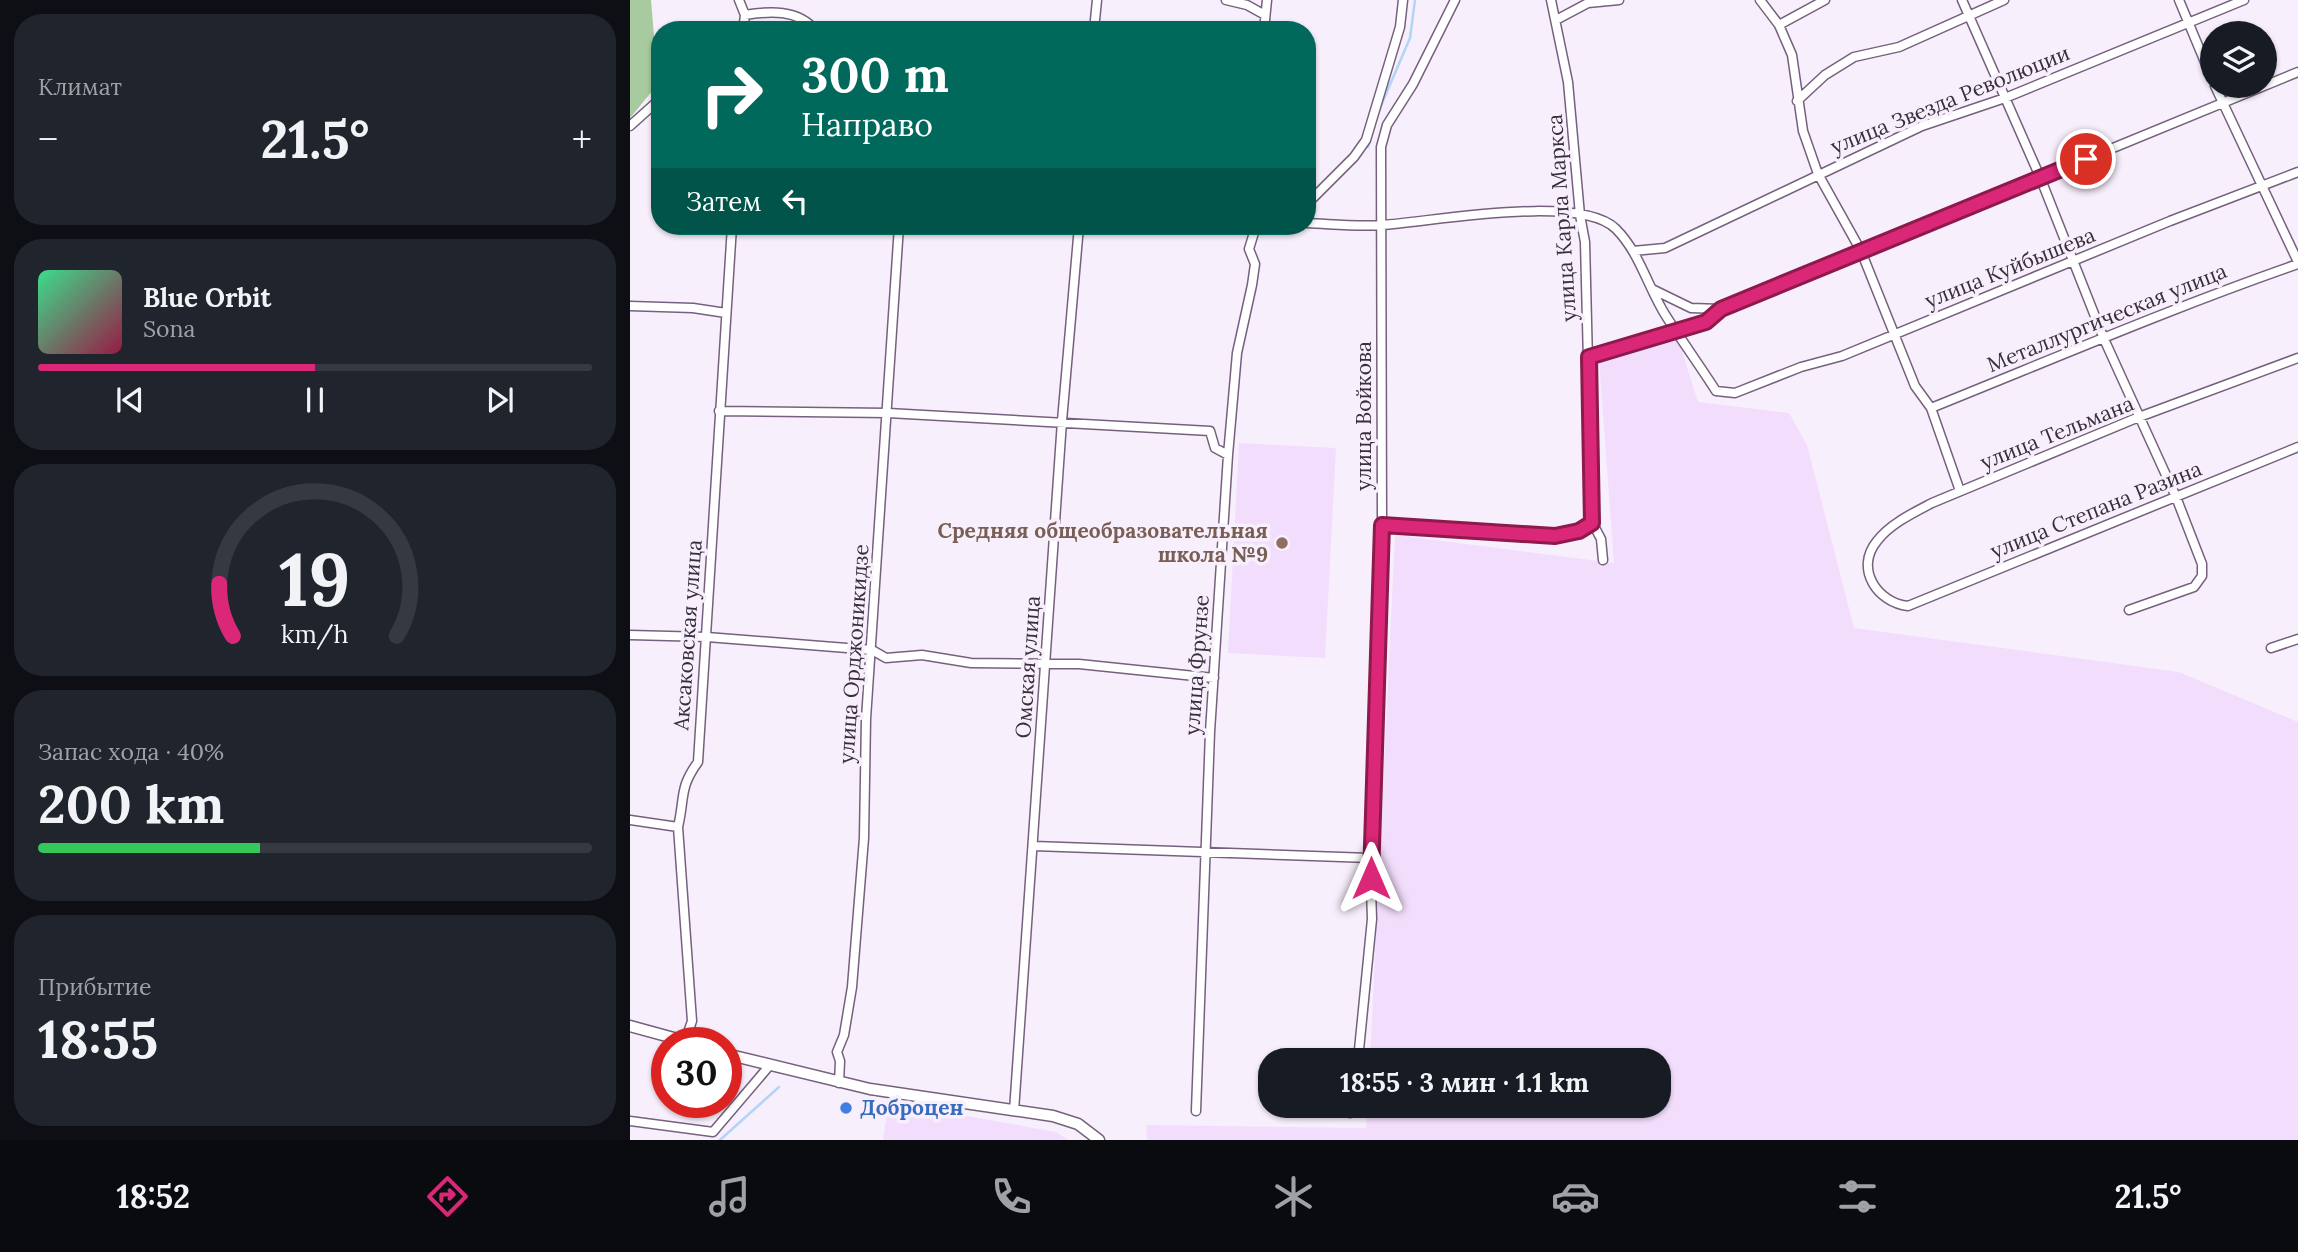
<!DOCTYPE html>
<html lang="ru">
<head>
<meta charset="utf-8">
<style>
	:root { --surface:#171b24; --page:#20242c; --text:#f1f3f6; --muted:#9ea1a6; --line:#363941; --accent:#db2777 }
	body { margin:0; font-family:Lora,serif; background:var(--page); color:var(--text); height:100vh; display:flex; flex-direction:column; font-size:26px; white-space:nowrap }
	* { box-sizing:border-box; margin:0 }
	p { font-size:23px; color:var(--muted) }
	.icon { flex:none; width:38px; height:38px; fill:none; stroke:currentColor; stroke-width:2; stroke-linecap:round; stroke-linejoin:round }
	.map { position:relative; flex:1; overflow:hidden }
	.drawer { display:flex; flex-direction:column; gap:14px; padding:14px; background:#0d0f14; width:630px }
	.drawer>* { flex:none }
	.banner { position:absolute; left:21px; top:21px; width:665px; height:214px; border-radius:28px; box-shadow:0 2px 5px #0004; background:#00695c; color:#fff; overflow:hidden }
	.buttons { position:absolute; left:1570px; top:21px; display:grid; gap:14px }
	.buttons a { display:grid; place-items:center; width:77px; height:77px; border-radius:50%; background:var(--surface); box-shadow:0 2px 5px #0004; font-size:35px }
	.speed { position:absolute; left:21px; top:1027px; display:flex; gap:14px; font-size:35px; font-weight:700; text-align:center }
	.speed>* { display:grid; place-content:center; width:91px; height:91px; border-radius:50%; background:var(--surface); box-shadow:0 2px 5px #0004; line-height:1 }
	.speed .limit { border:10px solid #d22; background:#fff; color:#111 }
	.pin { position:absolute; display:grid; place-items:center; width:60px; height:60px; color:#fff; margin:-30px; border:4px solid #fff; border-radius:50%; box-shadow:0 2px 7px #0007 }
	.me { position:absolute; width:77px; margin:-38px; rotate:0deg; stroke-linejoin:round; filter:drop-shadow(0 0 5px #0008) }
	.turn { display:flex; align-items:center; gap:24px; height:147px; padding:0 35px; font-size:32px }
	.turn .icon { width:91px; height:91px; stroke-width:2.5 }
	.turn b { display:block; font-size:49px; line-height:60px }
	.then { display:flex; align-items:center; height:66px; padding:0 35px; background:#0003; gap:14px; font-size:26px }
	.big { font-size:52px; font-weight:700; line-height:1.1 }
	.drawer .widget { flex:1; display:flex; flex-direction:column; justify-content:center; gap:10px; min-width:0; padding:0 24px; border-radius:28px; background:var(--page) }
	.drawer .dial { align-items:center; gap:0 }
	.dial svg { height:182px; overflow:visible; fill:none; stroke:var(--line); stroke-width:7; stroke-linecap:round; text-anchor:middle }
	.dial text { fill:var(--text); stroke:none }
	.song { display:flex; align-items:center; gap:21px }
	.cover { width:84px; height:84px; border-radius:10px; background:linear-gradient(135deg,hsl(150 70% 55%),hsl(340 70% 35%)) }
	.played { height:7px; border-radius:4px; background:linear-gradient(90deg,var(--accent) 50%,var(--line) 50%) }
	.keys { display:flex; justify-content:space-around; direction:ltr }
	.heat { display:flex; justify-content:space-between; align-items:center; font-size:38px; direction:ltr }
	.charge { height:10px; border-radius:5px; background:linear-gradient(90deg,#34c759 40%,var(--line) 0) }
	.trip { position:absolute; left:628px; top:1048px; width:413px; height:70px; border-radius:28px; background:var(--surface); box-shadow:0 2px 5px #0004; font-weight:700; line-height:70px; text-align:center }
	.tabs { display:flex; height:112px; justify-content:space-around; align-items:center; background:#090b0e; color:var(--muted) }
	.tabs .icon { width:49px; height:49px }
	.tabs .on { color:var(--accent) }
	.tabs b { font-size:32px; color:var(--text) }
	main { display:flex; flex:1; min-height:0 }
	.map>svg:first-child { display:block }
</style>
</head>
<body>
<main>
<section class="drawer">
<div class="widget"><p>Климат</p>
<div class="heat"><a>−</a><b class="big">21.5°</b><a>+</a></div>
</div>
<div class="widget">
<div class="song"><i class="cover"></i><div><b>Blue Orbit</b><p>Sona</p></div></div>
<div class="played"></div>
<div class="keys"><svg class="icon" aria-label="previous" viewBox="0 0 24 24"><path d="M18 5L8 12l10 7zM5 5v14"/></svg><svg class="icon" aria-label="pause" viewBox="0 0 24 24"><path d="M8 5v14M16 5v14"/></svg><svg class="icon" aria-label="next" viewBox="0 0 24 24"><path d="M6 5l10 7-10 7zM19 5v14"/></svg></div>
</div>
<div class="widget dial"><svg viewBox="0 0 100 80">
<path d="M14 69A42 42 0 1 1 86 69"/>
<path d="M14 69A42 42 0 0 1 8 46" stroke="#db2777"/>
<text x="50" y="56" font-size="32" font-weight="700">19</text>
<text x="50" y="72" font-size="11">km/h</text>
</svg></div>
<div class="widget"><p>Запас хода · 40%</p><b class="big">200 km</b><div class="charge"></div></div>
<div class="widget"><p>Прибытие</p><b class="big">18:55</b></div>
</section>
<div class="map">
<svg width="1668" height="1140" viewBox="0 0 1668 1140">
	<rect width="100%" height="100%" fill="#f8effc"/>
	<path fill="#f3ddfc" d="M 1047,335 L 1068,402 L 1159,413 L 1177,445 L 1224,628 L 1549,672 L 1668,722 L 1668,1140 L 517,1140 L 516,1125 L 736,1128 L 738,1106 L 1029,1106 L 1029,1060 L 740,1060 L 765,535 L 984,563 L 969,360 Z
		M 609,443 L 706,448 L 695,658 L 598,653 Z
		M 259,1102 L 426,1132 L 438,1140 L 253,1140 Z"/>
	<path fill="#a7cb9f" d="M 0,0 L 21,0 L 28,84 L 0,118 Z"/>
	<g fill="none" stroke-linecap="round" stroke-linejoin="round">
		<path stroke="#b2d4f7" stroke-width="2.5" d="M 747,115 L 780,38 L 785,0
			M 738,147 L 740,139
			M 90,1140 L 149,1087"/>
		<defs>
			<path id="minor" d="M 109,0 L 115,15 L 113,30
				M 596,0 L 617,5 L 635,15
				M 921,0 L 938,82 L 950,215 L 955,242 L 962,522 L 971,539 L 973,560
				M 1130,0 L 1149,25 L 1162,55 L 1173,131 L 1188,174 L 1231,251 L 1285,386 L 1301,408 L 1330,491
				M 1332,0 L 1410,177 L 1474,339 L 1546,497 L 1572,564 L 1572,576 L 1564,587 L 1499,610
				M 1549,0 L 1582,79
				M 115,15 C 139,11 168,9 185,30
				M 926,20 L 958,3 L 989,0
				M 1149,25 L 1195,0
				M 464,30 L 467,0
				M 634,30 L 637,0
				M 1585,86 L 1668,262
				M 1167,101 L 1195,75 L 1224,57 L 1269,47 L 1374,0
				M 0,126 L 30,99
				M 677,204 L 724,157 L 736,140 L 770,27 L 773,0
				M 677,223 C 702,224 727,227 752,225 C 802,222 949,193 986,229 C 1010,253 1018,288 1036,316 C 1052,341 1070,366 1086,391 L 1105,393 L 1171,367 L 1212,356 L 1540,221 L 1668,172
				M 1003,251 L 1035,248 L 1292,126 L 1375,98 L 1614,0
				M 1022,289 L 1061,308 L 1091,309
				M 0,306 L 63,308 L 96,313
				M 959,357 L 1076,322 L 1091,309 L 1668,72
				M 1668,358 L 1509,417 L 1302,503 C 1283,513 1260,524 1247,541 C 1224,569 1248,603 1278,606 L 1668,447
				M 1301,408 C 1423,359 1544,307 1668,264
				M 89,411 L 258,413 L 580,431 L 585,448 L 598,455
				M 752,525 L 925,536 L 949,531 L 962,522
				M 0,635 L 77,637 L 242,650 L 256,658 L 292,655 L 341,663 L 449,664 L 584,678
				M 1641,648 L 1668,639
				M 0,820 L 48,827
				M 404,846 L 740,858
				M 55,1041 L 62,1021 L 48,827 C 55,797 49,788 68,762 L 102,226
				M 728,1060 L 742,919 L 740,858 L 752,525 L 751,147 L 757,125 L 783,84 L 825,0
				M 209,1083 L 210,1061 L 207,1052 L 214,1035 L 222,987 L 234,838 L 236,719 L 269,226
				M 384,1111 L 432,421 L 449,226
				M 566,1111 L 580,732 L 598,455 L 607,353 L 622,285 L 625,264 L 619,249 L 626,226
				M 720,1113 L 721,1106
				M 0,1121 L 83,1132 L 140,1065"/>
			<path id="tertiary" d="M 0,1026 L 62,1043
				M 96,1054 L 240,1089 L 423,1116 L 448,1124 L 469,1140"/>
		</defs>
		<use href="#minor" stroke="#75617d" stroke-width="11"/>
		<use href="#tertiary" stroke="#75617d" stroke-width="13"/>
		<use href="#minor" stroke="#fff" stroke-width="8"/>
		<use href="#tertiary" stroke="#fff" stroke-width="10"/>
	</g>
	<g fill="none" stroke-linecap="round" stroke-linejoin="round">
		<defs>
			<path id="route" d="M 741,878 L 752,525 L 925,536 L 949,531 L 962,523 L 959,357 L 1076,322 L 1091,309 L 1456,159"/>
		</defs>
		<use href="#route" stroke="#8e194d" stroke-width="18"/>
		<use href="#route" stroke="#db2777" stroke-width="12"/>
	</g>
	<circle fill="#8d6e63" stroke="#f8effc" stroke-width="2.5" cx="652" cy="543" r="7"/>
	<circle fill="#3f7fe0" stroke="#f8effc" stroke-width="2.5" cx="216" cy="1108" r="7"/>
	<g text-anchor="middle" stroke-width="7" stroke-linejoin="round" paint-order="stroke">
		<g font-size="21" fill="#382f3c" stroke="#f8effc">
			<text transform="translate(1320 100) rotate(-22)" y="7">улица Звезда Революции</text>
			<text transform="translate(932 218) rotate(-94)" y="7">улица Карла Маркса</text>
			<text transform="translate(1380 268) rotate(-22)" y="7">улица Куйбышева</text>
			<text transform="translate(1477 318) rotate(-22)" y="7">Металлургическая улица</text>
			<text transform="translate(734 416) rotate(-90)" y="7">улица Войкова</text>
			<text transform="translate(1427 433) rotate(-22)" y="7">улица Тельмана</text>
			<text transform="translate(1466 510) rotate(-22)" y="7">улица Степана Разина</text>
			<text transform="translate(58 635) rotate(-86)" y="7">Аксаковская улица</text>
			<text transform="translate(224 654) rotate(-86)" y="7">улица Орджоникидзе</text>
			<text transform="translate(567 665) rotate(-86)" y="7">улица Фрунзе</text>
			<text transform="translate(398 667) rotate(-86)" y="7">Омская улица</text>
		</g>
		<g font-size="21" font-weight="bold" fill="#785e54" stroke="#f8effc" text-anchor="end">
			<text x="638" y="538">Средняя общеобразовательная<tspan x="638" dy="24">школа №9</tspan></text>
		</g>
		<g font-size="21" font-weight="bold" fill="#366cbe" stroke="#f8effc" text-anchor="start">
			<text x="230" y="1115">Доброцен</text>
		</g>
	</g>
</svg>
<div class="buttons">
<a><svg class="icon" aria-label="layers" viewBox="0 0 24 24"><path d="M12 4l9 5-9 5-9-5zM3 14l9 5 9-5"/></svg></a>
</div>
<div class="speed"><div class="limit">30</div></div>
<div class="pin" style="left:1456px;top:159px;background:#d93025"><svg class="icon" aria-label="arrive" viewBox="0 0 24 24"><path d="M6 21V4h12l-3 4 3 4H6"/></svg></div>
<svg class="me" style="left:741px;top:878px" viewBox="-20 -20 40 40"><path d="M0-17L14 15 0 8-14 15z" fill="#db2777" stroke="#fff" stroke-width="4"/></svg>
<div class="trip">18:55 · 3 мин · 1.1 km</div>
<div class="banner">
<div class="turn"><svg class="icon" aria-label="right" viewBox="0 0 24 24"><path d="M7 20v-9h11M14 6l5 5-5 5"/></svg><div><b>300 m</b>Направо</div></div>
<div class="then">Затем<svg class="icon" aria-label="left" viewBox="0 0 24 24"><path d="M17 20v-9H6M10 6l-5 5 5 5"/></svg></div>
</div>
</div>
</main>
<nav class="tabs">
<b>18:52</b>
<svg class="icon on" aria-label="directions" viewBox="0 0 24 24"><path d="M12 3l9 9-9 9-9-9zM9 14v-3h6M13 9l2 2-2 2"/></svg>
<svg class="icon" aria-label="music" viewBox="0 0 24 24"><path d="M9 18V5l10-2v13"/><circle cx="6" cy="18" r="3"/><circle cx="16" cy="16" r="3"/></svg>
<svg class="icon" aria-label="phone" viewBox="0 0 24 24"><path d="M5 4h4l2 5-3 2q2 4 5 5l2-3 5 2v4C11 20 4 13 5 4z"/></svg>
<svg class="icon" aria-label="climate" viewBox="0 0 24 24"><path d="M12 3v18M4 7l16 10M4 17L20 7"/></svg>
<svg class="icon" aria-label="car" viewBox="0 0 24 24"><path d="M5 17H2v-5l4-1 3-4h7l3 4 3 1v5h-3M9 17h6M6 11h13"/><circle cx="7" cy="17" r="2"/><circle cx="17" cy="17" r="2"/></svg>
<svg class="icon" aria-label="filters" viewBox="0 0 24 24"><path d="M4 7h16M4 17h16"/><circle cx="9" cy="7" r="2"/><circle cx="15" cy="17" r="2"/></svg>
<b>21.5°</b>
</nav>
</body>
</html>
